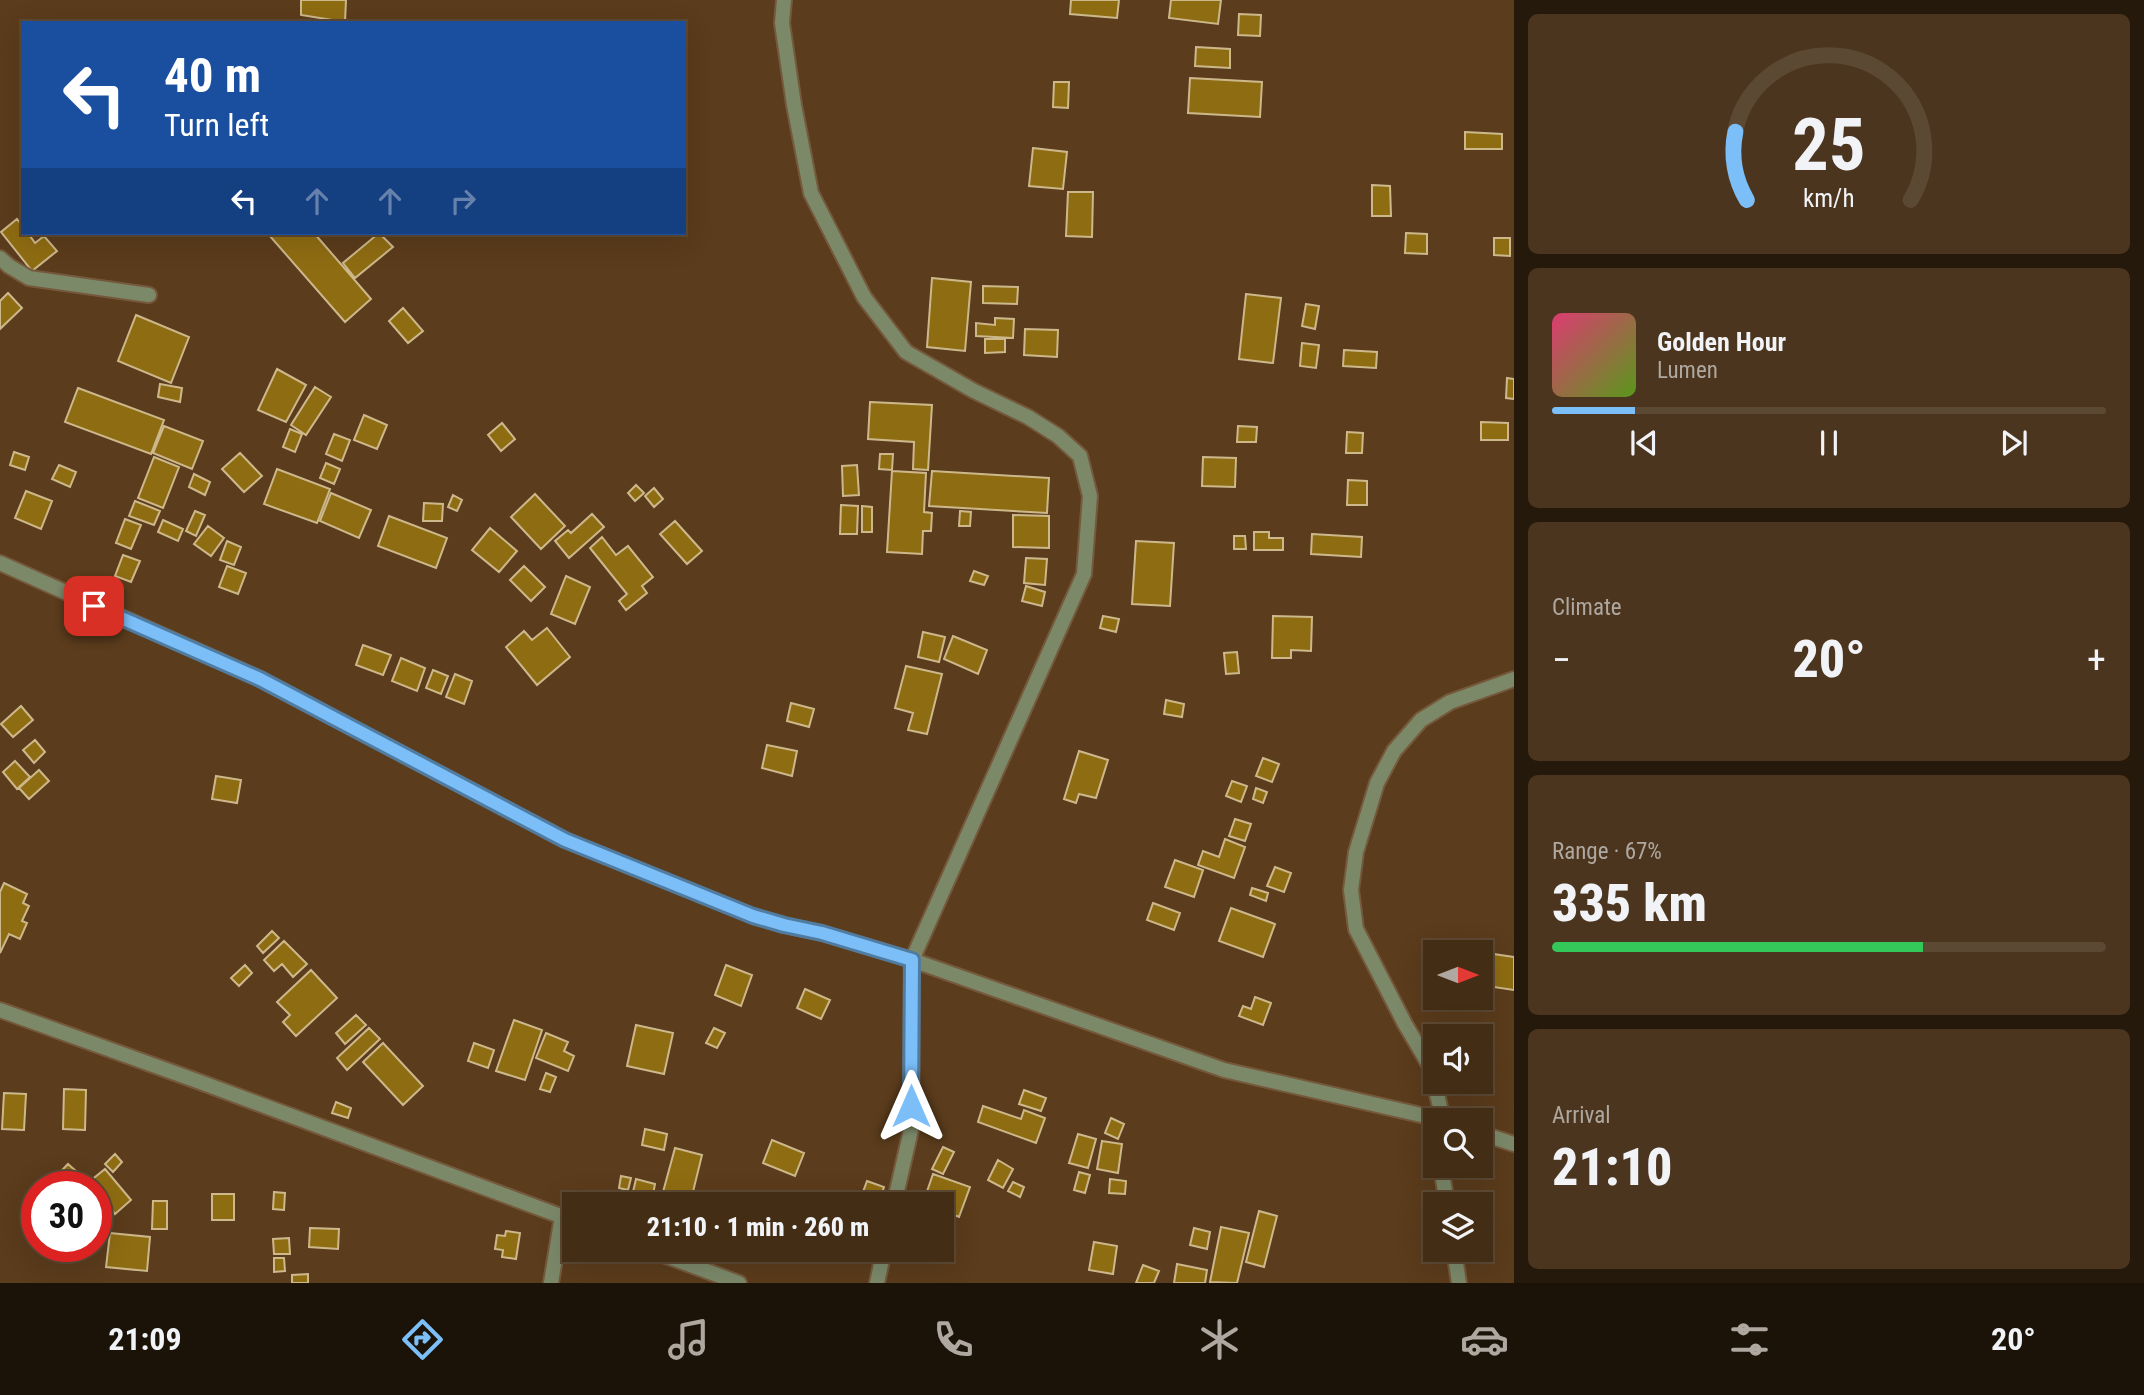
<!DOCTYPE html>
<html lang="en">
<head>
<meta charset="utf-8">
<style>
	:root { --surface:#442d15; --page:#4b351e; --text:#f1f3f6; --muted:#afa8a0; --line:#5c4934; --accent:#7bbef8 }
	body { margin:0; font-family:"Roboto Condensed",sans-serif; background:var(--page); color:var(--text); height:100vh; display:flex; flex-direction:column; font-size:26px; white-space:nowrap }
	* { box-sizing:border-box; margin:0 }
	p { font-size:23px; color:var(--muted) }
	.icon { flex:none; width:38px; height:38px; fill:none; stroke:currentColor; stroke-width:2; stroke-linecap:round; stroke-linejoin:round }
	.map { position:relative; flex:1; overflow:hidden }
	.panel { display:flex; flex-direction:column; gap:14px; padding:14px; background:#25190c; width:630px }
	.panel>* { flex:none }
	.guide { position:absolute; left:21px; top:21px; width:665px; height:214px; border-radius:0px; box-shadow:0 7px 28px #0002,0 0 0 2px var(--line); background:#1a4fa0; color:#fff; overflow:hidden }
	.needle { width:46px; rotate:90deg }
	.controls { position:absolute; left:1423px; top:940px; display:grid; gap:14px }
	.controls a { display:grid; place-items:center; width:70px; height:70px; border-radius:0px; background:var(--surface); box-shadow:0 7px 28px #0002,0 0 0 2px var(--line); font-size:35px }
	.speed { position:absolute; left:21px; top:1171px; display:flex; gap:14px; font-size:35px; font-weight:700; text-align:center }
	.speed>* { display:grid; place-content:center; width:91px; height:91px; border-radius:50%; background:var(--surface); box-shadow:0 7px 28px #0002,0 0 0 2px var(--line); line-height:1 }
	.speed .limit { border:10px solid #d22; background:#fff; color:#111 }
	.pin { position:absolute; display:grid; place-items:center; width:60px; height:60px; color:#fff; margin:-30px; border-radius:14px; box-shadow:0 4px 10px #0006 }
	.me { position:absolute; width:77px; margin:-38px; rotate:0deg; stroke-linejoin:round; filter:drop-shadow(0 0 5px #0008) }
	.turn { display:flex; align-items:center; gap:24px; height:147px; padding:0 28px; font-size:32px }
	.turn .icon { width:91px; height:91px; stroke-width:2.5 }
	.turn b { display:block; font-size:49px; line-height:60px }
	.lanes { display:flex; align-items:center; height:66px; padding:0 28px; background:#0003; justify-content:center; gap:35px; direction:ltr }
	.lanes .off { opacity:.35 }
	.big { font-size:52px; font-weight:800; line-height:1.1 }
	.panel .tile { flex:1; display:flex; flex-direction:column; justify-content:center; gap:10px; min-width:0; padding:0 24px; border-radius:10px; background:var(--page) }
	.panel .dial { align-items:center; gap:0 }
	.dial svg { height:182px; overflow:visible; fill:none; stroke:var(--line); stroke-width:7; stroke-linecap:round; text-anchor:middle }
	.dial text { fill:var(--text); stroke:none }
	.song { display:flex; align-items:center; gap:21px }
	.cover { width:84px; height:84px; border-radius:10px; background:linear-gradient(135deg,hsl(340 70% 55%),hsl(90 70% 35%)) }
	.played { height:7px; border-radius:4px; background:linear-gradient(90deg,var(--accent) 15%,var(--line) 15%) }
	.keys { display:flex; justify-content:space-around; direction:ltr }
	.heat { display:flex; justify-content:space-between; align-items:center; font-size:38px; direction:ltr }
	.charge { height:10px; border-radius:5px; background:linear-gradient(90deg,#34c759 67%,var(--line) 0) }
	.trip { position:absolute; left:562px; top:1192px; width:392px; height:70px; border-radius:0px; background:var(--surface); box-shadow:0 7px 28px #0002,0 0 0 2px var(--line); font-weight:800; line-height:70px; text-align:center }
	.tab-bar { display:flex; height:112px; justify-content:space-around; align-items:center; background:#1b1208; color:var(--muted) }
	.tab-bar .icon { width:49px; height:49px }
	.tab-bar .active { color:var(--accent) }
	.tab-bar b { font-size:32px; color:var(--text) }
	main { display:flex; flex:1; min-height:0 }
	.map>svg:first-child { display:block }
</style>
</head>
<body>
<main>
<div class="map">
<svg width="1514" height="1283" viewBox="0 0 1514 1283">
	<rect width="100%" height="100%" fill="#5b3c1c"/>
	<path fill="#8e6c12" stroke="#cdb88c" stroke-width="2" d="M 301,0 L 346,0 L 345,22 L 301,15 Z
		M 1071,0 L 1119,0 L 1117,18 L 1070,14 Z
		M 1171,0 L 1221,0 L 1218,24 L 1169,18 Z
		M 1239,14 L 1261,15 L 1260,36 L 1238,35 Z
		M 1196,47 L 1230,49 L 1230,68 L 1195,66 Z
		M 1190,78 L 1262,82 L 1260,117 L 1188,113 Z
		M 1054,82 L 1069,82 L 1068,108 L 1053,107 Z
		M 1465,132 L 1502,134 L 1502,149 L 1465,149 Z
		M 1033,148 L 1067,152 L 1063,189 L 1029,186 Z
		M 1372,185 L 1390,186 L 1391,216 L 1372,216 Z
		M 1068,192 L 1093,192 L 1092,237 L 1066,236 Z
		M 17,219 L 23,227 L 23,233 L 28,233 L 35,243 L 44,236 L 57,251 L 32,271 L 1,232 Z
		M 271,233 L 314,233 L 371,299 L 345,322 L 269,235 Z
		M 379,233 L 393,247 L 355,278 L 343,263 Z
		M 1406,233 L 1427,234 L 1427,254 L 1405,253 Z
		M 1494,238 L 1510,238 L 1510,256 L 1494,255 Z
		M 932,278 L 971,282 L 965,351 L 927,347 Z
		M 983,286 L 1018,287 L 1017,304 L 983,303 Z
		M 8,293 L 22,308 L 0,329 L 0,301 Z
		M 1246,294 L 1281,298 L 1273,363 L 1239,359 Z
		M 1306,304 L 1319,306 L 1315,329 L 1302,326 Z
		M 403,308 L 423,331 L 408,343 L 389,321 Z
		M 136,315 L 189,337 L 171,383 L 118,361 Z
		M 995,318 L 1014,319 L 1013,338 L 976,336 L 976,323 L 995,325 Z
		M 1025,329 L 1058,330 L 1057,357 L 1024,355 Z
		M 985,339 L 1005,339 L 1005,352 L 985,353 Z
		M 1302,343 L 1319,345 L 1316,368 L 1300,366 Z
		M 1344,350 L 1377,352 L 1376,368 L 1343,366 Z
		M 277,369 L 306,385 L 286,422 L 258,410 Z
		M 1507,378 L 1514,379 L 1514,399 L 1506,398 Z
		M 160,384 L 182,388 L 180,402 L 158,397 Z
		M 315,387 L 331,397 L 306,435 L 291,425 Z
		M 78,388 L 164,420 L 151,454 L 65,422 Z
		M 870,402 L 932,405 L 928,470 L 913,469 L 914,442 L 868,439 Z
		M 364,415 L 387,425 L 377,449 L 354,440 Z
		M 1481,422 L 1508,423 L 1508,440 L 1481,440 Z
		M 502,423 L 515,439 L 501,451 L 488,435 Z
		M 164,426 L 203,441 L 192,469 L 153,453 Z
		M 1238,426 L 1257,427 L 1256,442 L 1237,442 Z
		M 290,429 L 302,434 L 295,452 L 283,447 Z
		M 1347,432 L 1363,433 L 1362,453 L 1346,453 Z
		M 334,434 L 350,440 L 342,461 L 326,454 Z
		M 14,452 L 29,457 L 25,470 L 10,465 Z
		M 240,453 L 262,476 L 244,492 L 222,469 Z
		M 880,454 L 893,454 L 892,470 L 879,469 Z
		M 154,457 L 179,467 L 163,508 L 138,498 Z
		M 1203,457 L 1236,458 L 1235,487 L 1202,486 Z
		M 326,463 L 340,469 L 334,484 L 320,478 Z
		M 59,465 L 76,472 L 70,487 L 52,479 Z
		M 857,465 L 859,495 L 843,496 L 842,466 Z
		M 277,469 L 330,489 L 317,523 L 264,504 Z
		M 892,471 L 926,473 L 924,512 L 932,513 L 931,531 L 923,531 L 922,554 L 887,552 Z
		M 932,471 L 1049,478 L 1047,513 L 929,506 Z
		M 194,474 L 210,482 L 205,495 L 189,487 Z
		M 1348,480 L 1367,481 L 1367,505 L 1347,505 Z
		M 636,485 L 644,493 L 635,501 L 628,493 Z
		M 654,488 L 663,499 L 654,507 L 645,496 Z
		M 26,491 L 52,501 L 41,529 L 15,518 Z
		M 331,493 L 371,510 L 359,538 L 320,521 Z
		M 535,494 L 565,526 L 541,549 L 511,517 Z
		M 453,495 L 462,500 L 457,511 L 448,507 Z
		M 135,501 L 160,511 L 154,525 L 129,516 Z
		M 424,503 L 443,504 L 442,521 L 423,521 Z
		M 841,505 L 858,506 L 857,534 L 840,534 Z
		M 862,506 L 872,507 L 872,532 L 862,532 Z
		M 195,511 L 205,515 L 196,536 L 186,531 Z
		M 960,511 L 971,512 L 970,526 L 959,526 Z
		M 592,514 L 604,527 L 569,558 L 555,541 L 568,530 L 571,533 Z
		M 1013,515 L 1049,516 L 1049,548 L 1013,547 Z
		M 389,516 L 447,538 L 436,568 L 378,546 Z
		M 125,519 L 141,525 L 131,549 L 116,543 Z
		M 163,520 L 183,529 L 178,541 L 158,532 Z
		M 675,521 L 702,551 L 687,564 L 660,534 Z
		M 208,526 L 224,538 L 211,556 L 194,544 Z
		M 490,528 L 517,551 L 499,572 L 472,550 Z
		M 1254,532 L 1269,532 L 1269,538 L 1283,538 L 1283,550 L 1254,550 Z
		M 1312,534 L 1362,537 L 1361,557 L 1311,554 Z
		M 1234,536 L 1245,536 L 1246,549 L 1234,549 Z
		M 602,537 L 616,555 L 628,546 L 653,577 L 642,586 L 647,593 L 626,610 L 619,601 L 627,594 L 590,548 Z
		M 227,541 L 241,547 L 234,565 L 220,560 Z
		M 1136,541 L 1174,543 L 1170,606 L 1132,604 Z
		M 123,555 L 140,561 L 131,582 L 115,576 Z
		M 1026,558 L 1047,559 L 1045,585 L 1024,583 Z
		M 227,566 L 246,573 L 238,594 L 219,587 Z
		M 524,566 L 545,587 L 531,601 L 510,580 Z
		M 974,571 L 988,576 L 984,585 L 970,581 Z
		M 566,576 L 590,587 L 575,624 L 551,614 Z
		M 1026,586 L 1045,592 L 1042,606 L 1022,601 Z
		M 1103,616 L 1119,619 L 1116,632 L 1100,628 Z
		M 1273,616 L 1312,617 L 1311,651 L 1291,650 L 1291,658 L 1272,658 Z
		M 547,628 L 570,657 L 537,685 L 506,647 L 524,631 L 532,640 Z
		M 923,632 L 945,637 L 939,662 L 918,657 Z
		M 953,636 L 987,650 L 978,674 L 944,659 Z
		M 363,645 L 391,655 L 383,675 L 356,665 Z
		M 1237,652 L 1239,673 L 1226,674 L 1224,653 Z
		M 401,658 L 425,668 L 417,691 L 392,681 Z
		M 906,666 L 942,674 L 927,734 L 908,730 L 913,713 L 895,708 Z
		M 433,670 L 448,676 L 441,694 L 426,688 Z
		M 455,674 L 472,681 L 464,704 L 446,697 Z
		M 1166,700 L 1184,704 L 1182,717 L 1164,714 Z
		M 791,703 L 814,709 L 809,727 L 787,721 Z
		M 21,706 L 33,720 L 13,737 L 1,724 Z
		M 35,740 L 45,752 L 34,763 L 23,750 Z
		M 767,745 L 797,751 L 792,776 L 762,768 Z
		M 1079,751 L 1108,760 L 1096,798 L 1079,794 L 1076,803 L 1064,799 Z
		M 1263,758 L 1279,764 L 1272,782 L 1256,776 Z
		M 15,761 L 30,777 L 17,789 L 3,772 Z
		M 39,770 L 49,781 L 29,799 L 19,788 Z
		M 216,776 L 241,780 L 237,803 L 212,799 Z
		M 1232,781 L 1247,786 L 1241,802 L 1226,796 Z
		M 1256,788 L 1267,792 L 1263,803 L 1253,799 Z
		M 1235,819 L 1251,824 L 1245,841 L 1229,836 Z
		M 1225,839 L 1245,847 L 1234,878 L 1198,865 L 1203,851 L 1219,857 Z
		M 1175,860 L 1203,870 L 1194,897 L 1165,887 Z
		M 1275,867 L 1291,873 L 1284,892 L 1267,886 Z
		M 4,883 L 27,894 L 23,903 L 29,906 L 22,921 L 27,923 L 20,939 L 9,934 L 0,953 L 0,892 Z
		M 1252,888 L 1268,893 L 1266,901 L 1250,895 Z
		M 1153,903 L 1180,913 L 1174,930 L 1147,920 Z
		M 1231,908 L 1275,924 L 1263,957 L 1219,941 Z
		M 272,931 L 279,938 L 263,953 L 257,946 Z
		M 284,941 L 307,964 L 293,977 L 282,964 L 274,971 L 264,960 Z
		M 1480,952 L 1514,957 L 1514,990 L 1480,985 Z
		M 245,965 L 252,973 L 239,986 L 231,978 Z
		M 726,965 L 752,975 L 741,1006 L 715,995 Z
		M 311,970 L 337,998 L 296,1036 L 283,1022 L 290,1015 L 277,1002 Z
		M 805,989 L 830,1000 L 821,1019 L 797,1008 Z
		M 1255,997 L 1271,1003 L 1263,1025 L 1239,1016 L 1243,1006 L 1251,1009 Z
		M 356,1015 L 366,1025 L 345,1044 L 336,1033 Z
		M 514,1020 L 542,1030 L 525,1080 L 496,1071 Z
		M 1470,1023 L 1484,1024 L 1483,1039 L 1480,1039 L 1480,1036 L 1469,1036 Z
		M 636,1025 L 673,1033 L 664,1074 L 627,1066 Z
		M 369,1028 L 380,1039 L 347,1070 L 337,1058 Z
		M 714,1028 L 725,1033 L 717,1048 L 706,1043 Z
		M 546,1033 L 568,1042 L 564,1051 L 574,1056 L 568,1071 L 536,1058 Z
		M 383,1043 L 423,1086 L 403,1105 L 363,1062 Z
		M 474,1043 L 494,1050 L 488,1068 L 468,1061 Z
		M 546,1073 L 556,1077 L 550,1092 L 540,1089 Z
		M 64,1089 L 86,1090 L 85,1130 L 63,1129 Z
		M 1024,1090 L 1046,1098 L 1041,1111 L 1019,1104 Z
		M 4,1093 L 26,1094 L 24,1130 L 2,1129 Z
		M 336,1102 L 351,1108 L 348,1118 L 332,1113 Z
		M 983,1106 L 1021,1119 L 1024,1110 L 1045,1118 L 1036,1143 L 978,1122 Z
		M 1111,1118 L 1124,1124 L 1118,1139 L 1105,1133 Z
		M 645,1129 L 667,1134 L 664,1150 L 642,1145 Z
		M 1078,1134 L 1096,1139 L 1088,1168 L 1069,1163 Z
		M 772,1140 L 804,1153 L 795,1176 L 763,1163 Z
		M 1102,1141 L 1122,1144 L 1118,1173 L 1097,1169 Z
		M 943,1147 L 954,1152 L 943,1174 L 932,1169 Z
		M 675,1148 L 702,1155 L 690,1204 L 660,1203 Z
		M 115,1154 L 122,1162 L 113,1172 L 105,1164 Z
		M 998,1160 L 1013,1169 L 1003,1188 L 988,1180 Z
		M 68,1164 L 85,1179 L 78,1186 L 47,1186 Z
		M 105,1169 L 131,1200 L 115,1214 L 96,1191 L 96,1186 L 92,1186 L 89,1182 Z
		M 1079,1172 L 1090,1175 L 1085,1193 L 1074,1190 Z
		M 933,1174 L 970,1187 L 959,1217 L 942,1210 L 942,1204 L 923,1203 Z
		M 621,1176 L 631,1178 L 628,1190 L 619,1188 Z
		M 636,1179 L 655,1184 L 652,1200 L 632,1196 Z
		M 1110,1179 L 1126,1181 L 1125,1194 L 1109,1193 Z
		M 867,1181 L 884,1187 L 878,1204 L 869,1204 L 860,1200 Z
		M 1013,1182 L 1024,1187 L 1020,1197 L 1008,1191 Z
		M 274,1192 L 285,1193 L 284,1210 L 273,1209 Z
		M 212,1194 L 234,1194 L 234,1220 L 212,1220 Z
		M 153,1201 L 167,1201 L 167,1229 L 152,1229 Z
		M 1259,1211 L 1277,1216 L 1264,1267 L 1246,1262 Z
		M 1221,1227 L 1249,1233 L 1237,1283 L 1210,1282 Z
		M 310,1228 L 339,1229 L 338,1249 L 309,1247 Z
		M 1194,1228 L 1210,1232 L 1207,1249 L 1190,1245 Z
		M 506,1231 L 520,1233 L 516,1259 L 502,1257 L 503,1250 L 495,1249 L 497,1235 L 505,1236 Z
		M 110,1233 L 150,1237 L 147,1271 L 106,1267 Z
		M 289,1238 L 290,1254 L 274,1254 L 273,1239 Z
		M 1094,1242 L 1117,1246 L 1113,1274 L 1089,1270 Z
		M 274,1258 L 284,1258 L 285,1271 L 274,1272 Z
		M 1177,1264 L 1207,1270 L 1205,1283 L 1174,1283 Z
		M 1143,1265 L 1159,1271 L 1154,1283 L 1136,1283 Z
		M 308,1274 L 308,1283 L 292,1283 L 292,1275 Z"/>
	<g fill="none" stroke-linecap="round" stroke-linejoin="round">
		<defs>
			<path id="minor" d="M 784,0 L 782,23 L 794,105 L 811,193 L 864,297 L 906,352 L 974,391 L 1028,417 L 1058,436 L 1080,456 L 1090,496 L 1084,574 L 912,960 L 911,1130 L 894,1204
				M 0,258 L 9,266 L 29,278 L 149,295
				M 0,563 L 260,679 L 565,840 L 753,916 L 784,925 L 822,933 L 912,960 L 1224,1070 L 1443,1120
				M 0,1010 L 200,1082 L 574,1221
				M 1443,1120 L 1431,1068 L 1405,1024 L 1356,929 L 1351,890 L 1356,852 L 1377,783 L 1394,751 L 1421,720 L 1450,702 L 1514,679
				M 1480,1133 L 1514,1144
				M 1441,1166 L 1447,1204
				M 650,1250 L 739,1283
				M 1454,1250 L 1459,1283
				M 551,1283 L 562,1216
				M 877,1283 L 884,1250"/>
		</defs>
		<use href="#minor" stroke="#75593c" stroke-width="18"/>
		<use href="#minor" stroke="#7c8969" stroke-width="14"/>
	</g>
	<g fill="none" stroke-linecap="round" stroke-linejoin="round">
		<defs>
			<path id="route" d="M 94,606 L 260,679 L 565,840 L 753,916 L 784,925 L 822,933 L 912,960 L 911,1106"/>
		</defs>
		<use href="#route" stroke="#507ca1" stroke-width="18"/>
		<use href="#route" stroke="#7bbef8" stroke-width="12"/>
	</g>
</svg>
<div class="controls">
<a><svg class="needle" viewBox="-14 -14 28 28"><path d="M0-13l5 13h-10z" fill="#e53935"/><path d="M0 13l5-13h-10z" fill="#afa8a0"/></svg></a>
<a><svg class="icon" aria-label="sound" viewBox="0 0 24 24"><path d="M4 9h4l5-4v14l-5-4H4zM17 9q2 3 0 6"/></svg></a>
<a><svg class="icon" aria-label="search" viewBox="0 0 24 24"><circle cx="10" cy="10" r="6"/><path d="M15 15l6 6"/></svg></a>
<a><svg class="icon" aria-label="layers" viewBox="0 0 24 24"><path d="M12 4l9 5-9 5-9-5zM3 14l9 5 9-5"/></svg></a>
</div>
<div class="speed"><div class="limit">30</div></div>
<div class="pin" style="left:94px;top:606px;background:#d93025"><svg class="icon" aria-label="arrive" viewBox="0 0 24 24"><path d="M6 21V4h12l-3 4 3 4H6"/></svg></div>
<svg class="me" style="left:911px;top:1106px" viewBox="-20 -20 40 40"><path d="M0-17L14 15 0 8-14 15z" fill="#7bbef8" stroke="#fff" stroke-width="4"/></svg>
<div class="trip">21:10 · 1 min · 260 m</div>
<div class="guide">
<div class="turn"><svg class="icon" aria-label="left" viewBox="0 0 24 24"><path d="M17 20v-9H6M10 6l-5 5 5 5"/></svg><div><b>40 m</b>Turn left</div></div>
<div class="lanes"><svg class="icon" aria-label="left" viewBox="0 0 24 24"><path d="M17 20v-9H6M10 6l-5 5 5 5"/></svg><svg class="icon off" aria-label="ahead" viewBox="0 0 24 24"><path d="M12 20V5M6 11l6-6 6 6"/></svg><svg class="icon off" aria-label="ahead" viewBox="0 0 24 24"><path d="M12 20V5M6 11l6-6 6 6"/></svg><svg class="icon off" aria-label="right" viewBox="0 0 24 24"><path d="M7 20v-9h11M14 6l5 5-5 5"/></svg></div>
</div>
</div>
<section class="panel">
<div class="tile dial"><svg viewBox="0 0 100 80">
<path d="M14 69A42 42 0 1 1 86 69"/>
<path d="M14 69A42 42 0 0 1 9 39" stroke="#7bbef8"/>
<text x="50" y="56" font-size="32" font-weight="700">25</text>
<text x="50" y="72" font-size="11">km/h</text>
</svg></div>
<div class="tile">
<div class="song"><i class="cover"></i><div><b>Golden Hour</b><p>Lumen</p></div></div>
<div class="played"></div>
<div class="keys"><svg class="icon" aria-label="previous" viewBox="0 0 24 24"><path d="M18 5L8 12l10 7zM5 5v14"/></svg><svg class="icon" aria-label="pause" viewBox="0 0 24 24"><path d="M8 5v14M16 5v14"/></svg><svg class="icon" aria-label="next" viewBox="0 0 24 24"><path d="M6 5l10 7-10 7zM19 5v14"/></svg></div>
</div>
<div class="tile"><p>Climate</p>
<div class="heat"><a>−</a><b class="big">20°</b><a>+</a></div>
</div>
<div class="tile"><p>Range · 67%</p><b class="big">335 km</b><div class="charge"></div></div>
<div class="tile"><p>Arrival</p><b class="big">21:10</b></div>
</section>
</main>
<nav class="tab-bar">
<b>21:09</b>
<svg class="icon active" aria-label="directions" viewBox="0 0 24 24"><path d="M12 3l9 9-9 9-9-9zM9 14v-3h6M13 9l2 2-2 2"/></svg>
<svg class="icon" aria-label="music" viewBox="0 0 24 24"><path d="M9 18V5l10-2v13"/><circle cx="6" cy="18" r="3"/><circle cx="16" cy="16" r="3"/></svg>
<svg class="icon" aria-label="phone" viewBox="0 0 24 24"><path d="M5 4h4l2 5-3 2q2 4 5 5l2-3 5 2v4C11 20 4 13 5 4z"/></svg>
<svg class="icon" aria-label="climate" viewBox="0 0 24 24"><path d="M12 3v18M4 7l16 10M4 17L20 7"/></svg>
<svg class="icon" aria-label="car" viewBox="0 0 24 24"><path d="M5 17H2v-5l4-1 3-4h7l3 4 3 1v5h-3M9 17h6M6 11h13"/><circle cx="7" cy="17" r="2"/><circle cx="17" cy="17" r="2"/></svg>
<svg class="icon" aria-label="filters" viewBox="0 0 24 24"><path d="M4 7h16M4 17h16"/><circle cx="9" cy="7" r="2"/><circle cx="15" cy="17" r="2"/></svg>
<b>20°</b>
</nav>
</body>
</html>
